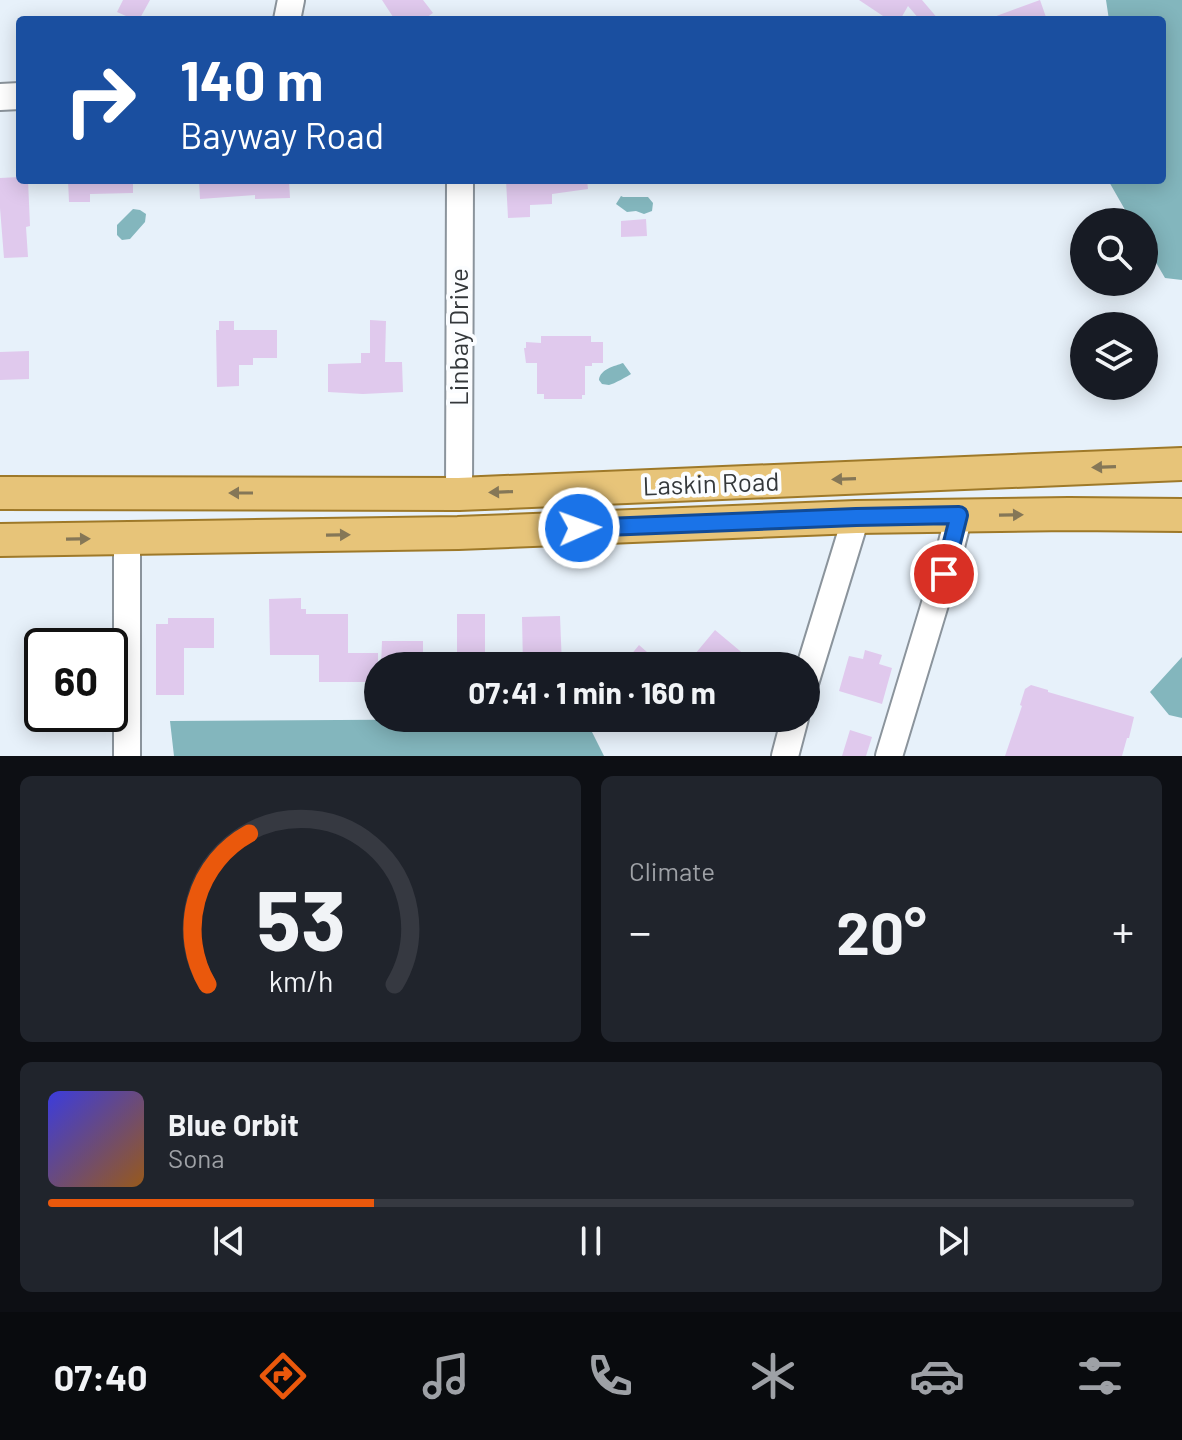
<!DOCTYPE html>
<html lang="en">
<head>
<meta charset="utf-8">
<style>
	:root { --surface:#171b24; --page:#20242c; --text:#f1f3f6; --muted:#9ea1a6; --line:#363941; --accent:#ea580c }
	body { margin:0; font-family:Barlow,sans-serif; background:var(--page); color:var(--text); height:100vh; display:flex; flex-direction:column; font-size:30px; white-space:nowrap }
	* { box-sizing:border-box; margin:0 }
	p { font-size:26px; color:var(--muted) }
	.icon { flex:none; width:44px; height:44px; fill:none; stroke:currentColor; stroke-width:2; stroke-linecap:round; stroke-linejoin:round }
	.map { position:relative; height:756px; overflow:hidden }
	.details { display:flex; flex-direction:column; gap:20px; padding:20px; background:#0d0f14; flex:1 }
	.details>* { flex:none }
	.guide { position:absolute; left:16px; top:16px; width:1150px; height:168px; border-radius:8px; box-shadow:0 4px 20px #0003; background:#1a4fa0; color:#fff; overflow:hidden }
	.controls { position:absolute; left:1070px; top:208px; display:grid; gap:16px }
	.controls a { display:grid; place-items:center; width:88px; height:88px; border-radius:50%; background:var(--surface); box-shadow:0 4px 20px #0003; font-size:40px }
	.speed { position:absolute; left:24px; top:628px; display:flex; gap:16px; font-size:40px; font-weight:700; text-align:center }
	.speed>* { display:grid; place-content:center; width:104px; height:104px; border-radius:50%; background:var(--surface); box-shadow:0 4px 20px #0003; line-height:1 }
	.speed .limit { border:4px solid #111; border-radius:12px; background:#fff; color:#111 }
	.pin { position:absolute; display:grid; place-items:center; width:68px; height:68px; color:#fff; margin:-34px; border:4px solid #fff; border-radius:50%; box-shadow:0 2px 8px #0007 }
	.me { position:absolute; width:88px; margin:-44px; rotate:88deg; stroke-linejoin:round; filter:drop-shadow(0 0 6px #0008) }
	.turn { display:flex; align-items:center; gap:28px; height:168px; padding:0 32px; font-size:36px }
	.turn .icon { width:104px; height:104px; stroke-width:2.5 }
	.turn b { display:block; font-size:56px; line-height:68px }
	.big { font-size:60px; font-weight:700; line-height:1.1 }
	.details .widget { flex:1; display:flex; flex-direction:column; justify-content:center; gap:12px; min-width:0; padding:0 28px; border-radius:12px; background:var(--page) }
	.details .dial { align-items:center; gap:0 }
	.dial svg { height:208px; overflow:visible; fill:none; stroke:var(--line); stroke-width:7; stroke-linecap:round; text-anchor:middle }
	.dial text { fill:var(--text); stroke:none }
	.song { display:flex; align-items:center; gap:24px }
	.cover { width:96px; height:96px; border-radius:12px; background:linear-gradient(135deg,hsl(240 70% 55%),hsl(30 70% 35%)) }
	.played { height:8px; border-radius:4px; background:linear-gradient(90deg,var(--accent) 30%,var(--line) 30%) }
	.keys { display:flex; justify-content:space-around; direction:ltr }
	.heat { display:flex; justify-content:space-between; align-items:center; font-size:44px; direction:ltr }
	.details .tiles { flex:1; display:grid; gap:20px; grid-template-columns:1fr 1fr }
	.widget:last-child { grid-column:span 2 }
	.trip { position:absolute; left:364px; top:652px; width:456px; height:80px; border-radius:40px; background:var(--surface); box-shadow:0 4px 20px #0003; font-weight:700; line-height:80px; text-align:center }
	.menu { display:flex; height:128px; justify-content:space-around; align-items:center; background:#090b0e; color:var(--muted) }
	.menu .icon { width:56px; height:56px }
	.menu .current { color:var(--accent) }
	.menu b { font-size:36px; color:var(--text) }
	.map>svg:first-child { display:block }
</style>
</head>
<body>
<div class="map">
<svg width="1182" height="756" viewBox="0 0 1182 756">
	<rect width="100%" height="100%" fill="#e7f1fa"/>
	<path fill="#83b6bd" d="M 1106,0 L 1182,0 L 1182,280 L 1165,278 L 1144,242 L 1144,222 L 1132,222 L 1108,180 L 1162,180 L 1162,20 L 1109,20 Z
		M 621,196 L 623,197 L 648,197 L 653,203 L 652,211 L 644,214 L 636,211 L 627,212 L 616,204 Z
		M 133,209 L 140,210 L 146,214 L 145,222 L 130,239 L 122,240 L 117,235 L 117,225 Z
		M 623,363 L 631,374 C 628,376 614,384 609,385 L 602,384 L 599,380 C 600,369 615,366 623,363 Z
		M 1182,657 L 1182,718 L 1169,715 L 1150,692 Z
		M 508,719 L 592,732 L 604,756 L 174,756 L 170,721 Z"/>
	<path fill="#e0c9ed" d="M 123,0 L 150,0 L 139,20 L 135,20 L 117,12 Z
		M 382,0 L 423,0 L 433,13 L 423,20 L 395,20 Z
		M 859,0 L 922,0 L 939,20 L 920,20 L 908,6 L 900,20 L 889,20 Z
		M 1040,0 L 1047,20 L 991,20 L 991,18 Z
		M 20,177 L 20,180 L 28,180 L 30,226 L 26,227 L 28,257 L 4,258 L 0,208 L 0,178 Z
		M 68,180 L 133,180 L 133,193 L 90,194 L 90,202 L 69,202 Z
		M 199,180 L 289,180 L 290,198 L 255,199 L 255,195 L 200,199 Z
		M 506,180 L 587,180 L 588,189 L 552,194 L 552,204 L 530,205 L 530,217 L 508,218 Z
		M 646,219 L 647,236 L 621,237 L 621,221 Z
		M 370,320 L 386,321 L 385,362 L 402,362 L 403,392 L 363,394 L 328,392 L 328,364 L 361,363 L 361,353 L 370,353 Z
		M 219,321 L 234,321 L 234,330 L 277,330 L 277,358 L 253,358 L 253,365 L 239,365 L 239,386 L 217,387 L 216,330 L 219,330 Z
		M 541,336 L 591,336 L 591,342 L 603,342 L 603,363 L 592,363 L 592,366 L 585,366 L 585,395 L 582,395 L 582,399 L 544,399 L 544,394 L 537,394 L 537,363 L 526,363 L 524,348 L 526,348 L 526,342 L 541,343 Z
		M 29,351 L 29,379 L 0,380 L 0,352 Z
		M 301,598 L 301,609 L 306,609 L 306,614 L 348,614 L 348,653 L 378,653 L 378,682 L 319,682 L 319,655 L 270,655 L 269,599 Z
		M 457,614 L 485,614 L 485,666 L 381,666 L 382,641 L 423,641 L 423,652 L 457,652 Z
		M 560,616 L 562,666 L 523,666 L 522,617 Z
		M 168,618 L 214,618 L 214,648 L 184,648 L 184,695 L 156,695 L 156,624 L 168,624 Z
		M 715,630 L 758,666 L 685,666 Z
		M 639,645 L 663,666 L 622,666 Z
		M 865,650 L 882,655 L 879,664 L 892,668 L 882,704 L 839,691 L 849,656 L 863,659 Z
		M 1031,685 L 1048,690 L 1048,692 L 1134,717 L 1129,738 L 1127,738 L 1122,756 L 1005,756 L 1022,706 L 1020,705 L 1025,689 Z
		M 850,730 L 872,737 L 866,756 L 842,756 Z"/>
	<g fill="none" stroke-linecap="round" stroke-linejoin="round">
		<defs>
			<path id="minor" d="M 287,20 L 291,0
				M 0,97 L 20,96
				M 459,494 L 460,180
				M 806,680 L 856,517
				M 127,756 L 127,538
				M 785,756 L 795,718
				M 889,756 L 944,574 L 959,515"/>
			<path id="major" d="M 0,493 L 459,494 L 1182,464
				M 0,540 L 458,533 L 856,517 L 1069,514 L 1182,515"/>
		</defs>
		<use href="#minor" stroke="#8b949c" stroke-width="30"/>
		<use href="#major" stroke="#9e7929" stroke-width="36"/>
		<use href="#minor" stroke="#fff" stroke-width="26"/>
		<use href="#major" stroke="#e7c479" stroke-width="32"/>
	</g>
	<defs><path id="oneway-solid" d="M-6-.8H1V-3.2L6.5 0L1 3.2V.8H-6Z" transform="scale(2)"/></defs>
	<g fill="#857757">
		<use href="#oneway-solid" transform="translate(1104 467) rotate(178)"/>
		<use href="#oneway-solid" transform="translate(844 479) rotate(178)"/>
		<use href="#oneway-solid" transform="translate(501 492) rotate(178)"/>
		<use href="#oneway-solid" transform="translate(241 493) rotate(-180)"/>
		<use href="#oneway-solid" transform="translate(1011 515) rotate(-1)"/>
		<use href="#oneway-solid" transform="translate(338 535) rotate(-1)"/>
		<use href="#oneway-solid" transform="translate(78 539) rotate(-1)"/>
	</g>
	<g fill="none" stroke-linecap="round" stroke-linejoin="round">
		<defs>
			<path id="route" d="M 579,528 L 856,517 L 959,515 L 944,574"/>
		</defs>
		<use href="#route" stroke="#114b97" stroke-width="20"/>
		<use href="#route" stroke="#1a73e8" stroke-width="14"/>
	</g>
	<g text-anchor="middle" stroke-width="8" stroke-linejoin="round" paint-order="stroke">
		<g font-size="26" fill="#34383b" stroke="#fbfdff">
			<text transform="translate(459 337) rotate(-90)" y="9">Linbay Drive</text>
			<text transform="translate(711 484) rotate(-2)" y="9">Laskin Road</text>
		</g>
	</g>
</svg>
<div class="controls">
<a><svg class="icon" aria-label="search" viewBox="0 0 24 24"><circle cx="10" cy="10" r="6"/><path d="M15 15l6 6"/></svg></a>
<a><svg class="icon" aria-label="layers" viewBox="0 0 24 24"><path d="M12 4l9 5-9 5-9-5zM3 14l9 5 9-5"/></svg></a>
</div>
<div class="speed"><div class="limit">60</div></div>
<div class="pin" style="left:944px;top:574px;background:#d93025"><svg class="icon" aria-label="arrive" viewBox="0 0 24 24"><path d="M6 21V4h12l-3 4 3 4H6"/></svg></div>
<svg class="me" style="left:579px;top:528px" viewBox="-20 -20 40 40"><circle r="17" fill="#1a73e8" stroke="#fff" stroke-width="3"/><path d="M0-11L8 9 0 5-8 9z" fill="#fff"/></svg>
<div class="trip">07:41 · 1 min · 160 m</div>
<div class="guide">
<div class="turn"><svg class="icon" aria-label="right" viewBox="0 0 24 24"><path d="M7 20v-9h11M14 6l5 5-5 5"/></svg><div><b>140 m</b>Bayway Road</div></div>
</div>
</div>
<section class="details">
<div class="tiles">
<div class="widget dial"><svg viewBox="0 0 100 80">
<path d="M14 69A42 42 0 1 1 86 69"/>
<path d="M14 69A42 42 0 0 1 30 11" stroke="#ea580c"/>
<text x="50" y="56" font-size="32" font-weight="700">53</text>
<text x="50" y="72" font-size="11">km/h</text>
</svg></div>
<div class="widget"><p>Climate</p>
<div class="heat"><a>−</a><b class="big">20°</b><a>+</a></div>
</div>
<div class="widget">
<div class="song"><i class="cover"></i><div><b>Blue Orbit</b><p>Sona</p></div></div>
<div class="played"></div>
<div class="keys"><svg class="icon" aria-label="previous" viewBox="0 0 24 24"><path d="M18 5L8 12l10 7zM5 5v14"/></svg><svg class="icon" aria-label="pause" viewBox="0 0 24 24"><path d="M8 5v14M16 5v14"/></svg><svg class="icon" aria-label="next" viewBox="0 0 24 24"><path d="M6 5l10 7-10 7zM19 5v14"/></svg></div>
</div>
</div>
</section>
<nav class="menu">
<b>07:40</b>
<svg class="icon current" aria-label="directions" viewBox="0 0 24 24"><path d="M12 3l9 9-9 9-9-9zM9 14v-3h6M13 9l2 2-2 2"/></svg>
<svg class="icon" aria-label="music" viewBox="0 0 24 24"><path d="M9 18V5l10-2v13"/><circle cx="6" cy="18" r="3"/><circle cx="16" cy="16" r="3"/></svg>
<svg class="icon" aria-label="phone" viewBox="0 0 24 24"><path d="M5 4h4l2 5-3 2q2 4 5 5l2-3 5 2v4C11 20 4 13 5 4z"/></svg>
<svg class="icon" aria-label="climate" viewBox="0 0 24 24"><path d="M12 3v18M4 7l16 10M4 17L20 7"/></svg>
<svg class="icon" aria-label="car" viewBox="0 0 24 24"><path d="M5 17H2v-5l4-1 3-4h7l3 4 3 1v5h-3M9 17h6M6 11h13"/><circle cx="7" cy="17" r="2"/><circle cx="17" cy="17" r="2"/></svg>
<svg class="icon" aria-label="filters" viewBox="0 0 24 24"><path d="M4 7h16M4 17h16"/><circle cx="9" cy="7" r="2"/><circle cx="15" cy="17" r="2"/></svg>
</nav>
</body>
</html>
